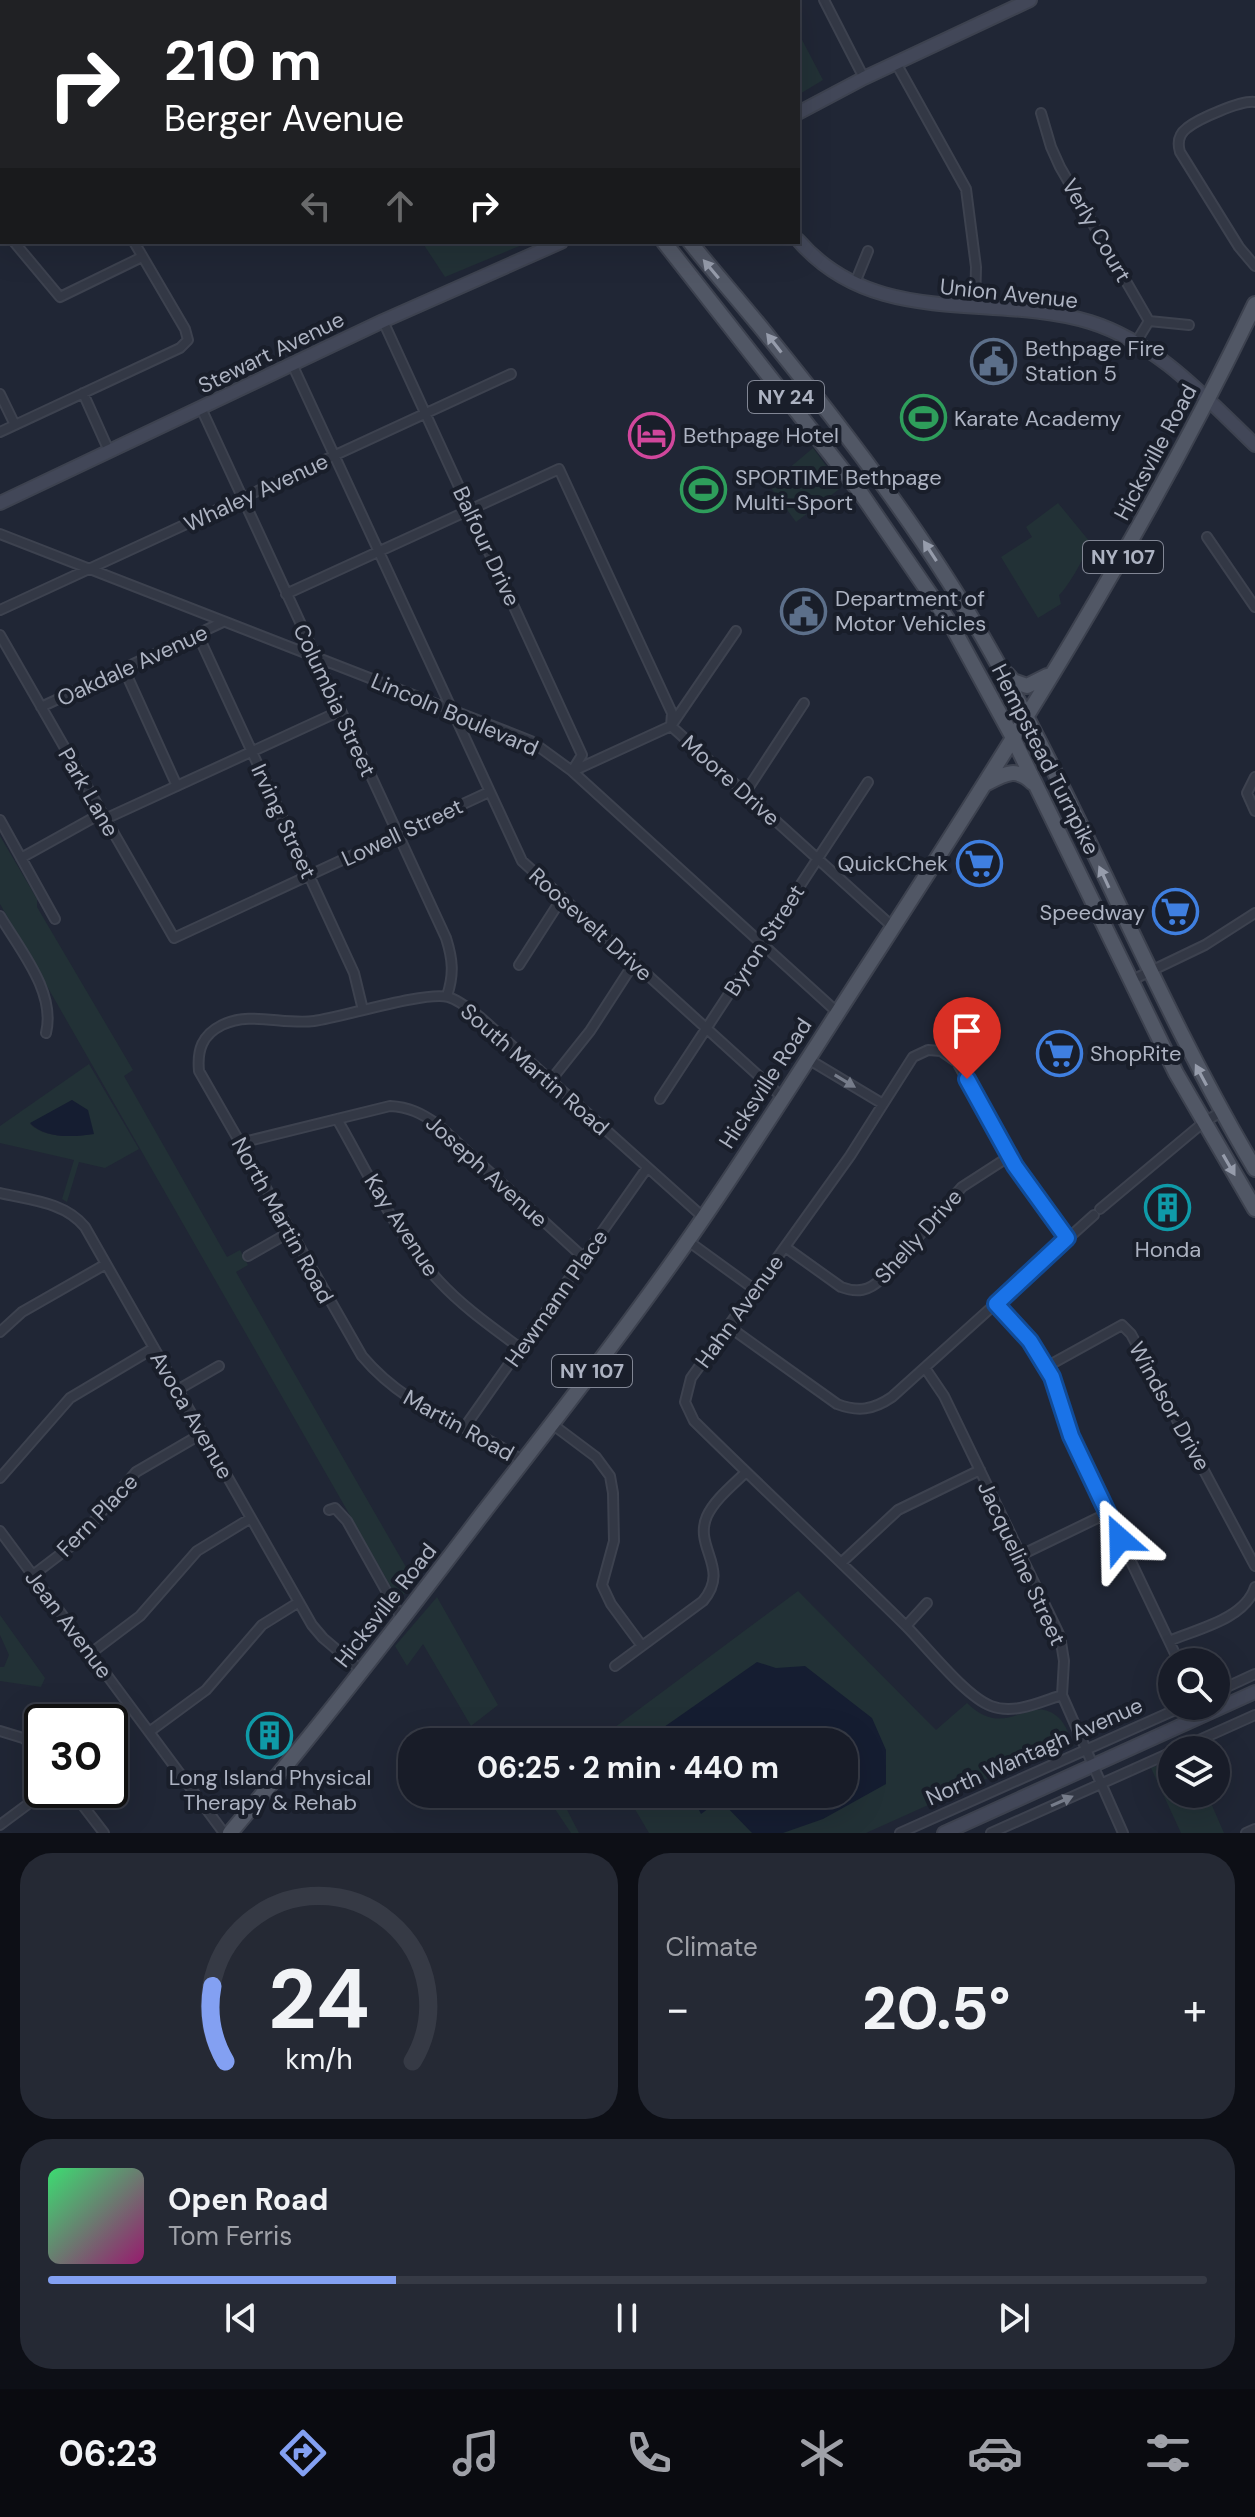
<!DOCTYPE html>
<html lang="en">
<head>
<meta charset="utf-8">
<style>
	:root { --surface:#181c28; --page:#252934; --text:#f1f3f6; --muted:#9fa1a8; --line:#363a45; --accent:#83a0f2 }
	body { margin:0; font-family:"DM Sans",sans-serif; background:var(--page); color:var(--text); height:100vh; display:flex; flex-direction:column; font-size:30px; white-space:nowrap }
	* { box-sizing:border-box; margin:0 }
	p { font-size:26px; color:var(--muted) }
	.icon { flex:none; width:44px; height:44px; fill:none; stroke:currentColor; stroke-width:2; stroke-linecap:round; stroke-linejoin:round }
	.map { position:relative; height:1833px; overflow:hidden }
	.details { display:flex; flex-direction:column; gap:20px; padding:20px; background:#0d0f16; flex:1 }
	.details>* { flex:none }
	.top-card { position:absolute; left:0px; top:0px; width:800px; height:244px; box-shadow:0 8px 32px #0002,0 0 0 2px var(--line); background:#202124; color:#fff; overflow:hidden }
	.fabs { position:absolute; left:1158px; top:1648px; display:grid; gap:16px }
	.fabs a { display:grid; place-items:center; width:72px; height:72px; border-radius:50%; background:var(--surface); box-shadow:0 8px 32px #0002,0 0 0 2px var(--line); font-size:40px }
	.speed { position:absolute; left:24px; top:1704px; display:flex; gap:16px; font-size:40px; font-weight:700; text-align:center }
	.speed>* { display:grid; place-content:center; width:104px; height:104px; border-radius:50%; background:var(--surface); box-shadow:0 8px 32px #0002,0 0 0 2px var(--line); line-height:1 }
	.speed .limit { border:4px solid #111; border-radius:12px; background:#fff; color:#111 }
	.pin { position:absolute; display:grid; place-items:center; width:68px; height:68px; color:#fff; margin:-82px -34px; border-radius:50% 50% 50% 0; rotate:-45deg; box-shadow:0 0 8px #0007 }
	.pin .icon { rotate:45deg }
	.me { position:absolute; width:88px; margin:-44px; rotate:335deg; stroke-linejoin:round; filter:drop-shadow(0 0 6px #0008) }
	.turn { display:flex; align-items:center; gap:28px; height:168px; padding:0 32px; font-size:36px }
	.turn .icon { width:104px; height:104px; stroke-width:2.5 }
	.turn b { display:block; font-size:56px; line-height:68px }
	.lanes { display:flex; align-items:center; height:76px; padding:0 32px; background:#0003; justify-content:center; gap:40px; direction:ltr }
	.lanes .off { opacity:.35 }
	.big { font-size:60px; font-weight:700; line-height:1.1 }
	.details .card { flex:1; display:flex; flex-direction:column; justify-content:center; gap:12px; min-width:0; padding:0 28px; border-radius:32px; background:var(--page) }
	.details .dial { align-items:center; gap:0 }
	.dial svg { height:208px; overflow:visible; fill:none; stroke:var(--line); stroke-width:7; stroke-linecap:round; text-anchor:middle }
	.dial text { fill:var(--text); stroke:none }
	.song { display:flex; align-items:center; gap:24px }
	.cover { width:96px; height:96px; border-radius:12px; background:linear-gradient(135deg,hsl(140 70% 55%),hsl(320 70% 35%)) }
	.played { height:8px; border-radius:4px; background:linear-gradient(90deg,var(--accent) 30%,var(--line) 30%) }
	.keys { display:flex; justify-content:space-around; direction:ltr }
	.heat { display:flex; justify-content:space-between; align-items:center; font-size:44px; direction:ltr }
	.details .tiles { flex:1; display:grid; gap:20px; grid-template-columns:1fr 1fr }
	.card:last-child { grid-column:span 2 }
	.trip { position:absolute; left:398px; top:1728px; width:460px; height:80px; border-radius:32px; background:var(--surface); box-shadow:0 8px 32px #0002,0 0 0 2px var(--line); font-weight:700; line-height:80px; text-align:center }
	.tab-bar { display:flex; height:128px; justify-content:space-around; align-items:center; background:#0a0b10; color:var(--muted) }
	.tab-bar .icon { width:56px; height:56px }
	.tab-bar .current { color:var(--accent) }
	.tab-bar b { font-size:36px; color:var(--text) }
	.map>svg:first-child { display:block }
</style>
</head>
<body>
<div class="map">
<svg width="1255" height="1833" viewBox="0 0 1255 1833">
	<rect width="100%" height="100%" fill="#202635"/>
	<path fill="#223136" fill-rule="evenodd" d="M 798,32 L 823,80 L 798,95 Z
		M 422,242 L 529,242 L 445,277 Z
		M 813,448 L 842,487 L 796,522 L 769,485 Z
		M 1058,503 L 1090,542 C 1088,552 1067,589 1059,595 L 1061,604 L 1038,618 L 1001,557 L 1032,537 L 1026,527 Z
		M 0,836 L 37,899 L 37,907 L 133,1070 L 124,1076 L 227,1257 L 240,1250 L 248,1265 L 236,1272 L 414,1581 L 399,1601 L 0,904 Z
		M 89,1064 L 139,1149 L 105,1168 L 79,1162 L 67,1202 L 62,1199 L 74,1160 L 0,1143 L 0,1126 ZM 72,1100 L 93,1134 C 73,1137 46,1139 30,1124 Z
		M 798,1591 L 936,1730 L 967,1703 C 1008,1743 1029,1690 1059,1718 C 1066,1725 1070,1737 1074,1746 L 986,1779 L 866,1833 L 649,1833 L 626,1794 L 844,1794 L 844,1742 L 595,1742 Z
		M 437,1597 L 498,1705 L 471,1726 L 423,1644 L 407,1666 L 395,1646 Z
		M 0,1615 L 45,1678 L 41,1687 L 0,1681 L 0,1667 L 4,1667 L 9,1655 L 0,1635 Z
		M 1172,1759 L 1172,1794 L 1207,1794 L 1224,1833 L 1181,1833 L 1151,1768 Z
		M 545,1794 L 565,1794 L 563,1802 L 579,1833 L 571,1833 Z"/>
	<path fill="#151d31" d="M 72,1100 L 88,1110 L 94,1134 C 73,1137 45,1139 30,1123 Z
		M 757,1662 L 776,1668 L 805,1666 L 872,1718 L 886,1750 L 886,1784 L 823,1819 L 783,1833 L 752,1833 L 720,1800 L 701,1814 L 691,1794 L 844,1794 L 844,1742 L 665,1742 L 664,1727 Z"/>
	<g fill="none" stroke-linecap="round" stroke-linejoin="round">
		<defs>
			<path id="street" d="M 824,0 L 864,78
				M 537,2 L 540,0
				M 896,63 L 966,189 L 976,267 L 975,307
				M 1255,102 C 1241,100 1198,119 1187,128 C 1179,134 1177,142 1180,152 L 1239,247 L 1255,266
				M 1041,113 L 1051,147 L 1060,167 L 1149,321 L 1135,344
				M 0,225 L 2,227
				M 14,242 L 60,297 L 142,257
				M 855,283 L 868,251
				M 383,321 L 582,755 L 572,771
				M 1149,321 L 1189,325
				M 292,364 L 522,861 L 782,1097
				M 83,393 L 109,451
				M 0,394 L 15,425
				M 201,408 L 446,938 C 453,960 454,974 447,996
				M 0,432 L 180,348 L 188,340 L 185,329 L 134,242
				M 0,534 L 531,741 L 572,771 L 837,1012
				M 1207,537 L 1255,607
				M 286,594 L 559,469 L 672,713 L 671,726 L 893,927
				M 0,610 L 511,374
				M 0,635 L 174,938 L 489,792
				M 198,635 L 354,973 L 363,1010
				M 124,669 L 177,786
				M 41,707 L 223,622
				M 573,771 L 671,726 L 736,631
				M 1255,777 L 1247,793 L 1255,811
				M 745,793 L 804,703
				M 105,819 L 340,711
				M 0,820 L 55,919
				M 21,858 L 102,813
				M 0,916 C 20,950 56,992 46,1033
				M 519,965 L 562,898
				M 1130,981 L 1205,945 L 1255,913
				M 808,1059 L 883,1104
				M 551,1080 L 590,1031 L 634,963
				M 660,1099 L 868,782
				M 337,1119 C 368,1173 396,1235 439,1281 C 463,1307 492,1327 520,1348
				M 240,1143 L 390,1106 C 409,1107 421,1113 437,1124 L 584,1258
				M 0,1193 C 30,1200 65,1202 85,1227 L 312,1625 L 323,1638 L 362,1671
				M 1100,1209 L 1204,1122 L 1221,1112
				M 688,1241 L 754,1289
				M 785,1247 L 841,1287 C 857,1293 869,1291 881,1279 L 962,1187 L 1010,1156
				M 248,1256 L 290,1232
				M 996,1304 L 1030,1341 L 1052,1377 L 1071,1436 L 1179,1662
				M 728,1326 L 837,1404 C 858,1412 873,1410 892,1397 L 1094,1215
				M 0,1332 L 22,1312 L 106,1264
				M 1046,1367 L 1122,1325 L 1131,1334 L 1255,1566
				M 925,1368 L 944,1396 L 1060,1636 L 1064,1661 L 1062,1695 L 1123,1833
				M 179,1389 L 219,1366
				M 552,1424 L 596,1457 L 610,1476 L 613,1493 L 614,1541 L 602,1585 L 611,1604 L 642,1646
				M 464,1428 L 647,1168
				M 523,1461 C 466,1421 410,1413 362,1356 L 199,1071 C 197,1050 202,1035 222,1025 C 250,1011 283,1025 314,1021 C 343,1017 425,991 448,997 C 459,1000 471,1010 480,1017 L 703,1217
				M 0,1478 L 70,1398 L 154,1348
				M 329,1510 L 335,1508 L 347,1521 L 402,1619
				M 0,1531 L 224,1833
				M 1021,1555 L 1108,1513
				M 841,1563 L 898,1510 L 980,1470
				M 33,1575 L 75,1543 L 136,1472 L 203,1433
				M 906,1626 L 927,1603
				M 1169,1641 C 1197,1629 1245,1619 1255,1587
				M 91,1653 L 140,1616 L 197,1551 L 251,1518
				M 615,1666 L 703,1601 C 731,1568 693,1548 707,1516 C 715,1499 733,1485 746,1472
				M 1216,1692 L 1255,1674
				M 1062,1695 C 1040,1702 1014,1715 991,1706 C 965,1696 927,1647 906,1626 C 836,1557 764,1490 694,1421 L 685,1402 L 691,1378 L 850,1156 L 913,1057 L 928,1050 L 941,1051 L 957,1062 L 1015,1166 L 1067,1238
				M 0,1731 L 23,1738 L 42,1752
				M 149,1732 L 206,1690 L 262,1625 L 299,1602
				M 1177,1750 L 1255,1715
				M 71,1790 L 104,1833
				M 0,1825 L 47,1790
				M 900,1833 L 1184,1706
				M 991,1833 L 1172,1752
				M 1246,1833 L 1255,1829"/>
			<path id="secondary" d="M 798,113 L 864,78 L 1030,0
				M 798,240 C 876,330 990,292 1090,322 C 1157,343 1206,398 1255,445
				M 0,503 L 383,321 L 561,242
				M 944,1833 L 1255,1692"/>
			<path id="primary" d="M 488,0 L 489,2
				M 512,0 L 513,2
				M 664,242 L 860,492 L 952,626 L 1012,736 L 1176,1073 L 1255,1209
				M 690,242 C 716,275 745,307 771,340 C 852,440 931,544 994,657 C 1088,824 1157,1004 1255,1169
				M 1007,674 L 1013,681 L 1027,686 L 1047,676
				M 985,784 C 1004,774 1016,766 1033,783
				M 230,1833 C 318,1729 401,1621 483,1513 C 551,1425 620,1337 684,1246 C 751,1151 813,1050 877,952 C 1013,742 1147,530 1255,304"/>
		</defs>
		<use href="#street" stroke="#3d424f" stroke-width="12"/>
		<use href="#secondary" stroke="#3d424f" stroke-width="16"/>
		<use href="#primary" stroke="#3d424f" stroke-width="18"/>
		<use href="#street" stroke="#333845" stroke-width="8"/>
		<use href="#secondary" stroke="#424758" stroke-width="12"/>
		<use href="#primary" stroke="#515765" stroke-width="14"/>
	</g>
	<defs><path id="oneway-solid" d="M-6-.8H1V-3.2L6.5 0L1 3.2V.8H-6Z" transform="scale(2)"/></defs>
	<g fill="#969cab">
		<use href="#oneway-solid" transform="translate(711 269) rotate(-130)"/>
		<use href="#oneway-solid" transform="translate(774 343) rotate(-128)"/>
		<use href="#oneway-solid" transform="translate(930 551) rotate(-123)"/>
		<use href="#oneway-solid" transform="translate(1104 877) rotate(-115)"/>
		<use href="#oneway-solid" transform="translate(1201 1075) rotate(-118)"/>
		<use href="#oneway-solid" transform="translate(1229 1165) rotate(60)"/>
	</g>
	<g fill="#767c8a">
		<use href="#oneway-solid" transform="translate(845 1081) rotate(31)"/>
		<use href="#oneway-solid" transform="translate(1062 1801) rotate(-24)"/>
	</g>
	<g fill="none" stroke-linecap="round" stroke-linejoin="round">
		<defs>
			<path id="route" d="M 967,1079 L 1015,1166 L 1067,1238 L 996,1304 L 1030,1341 L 1052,1377 L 1071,1436 L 1120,1539"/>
		</defs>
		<use href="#route" stroke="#114b97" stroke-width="20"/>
		<use href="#route" stroke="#1a73e8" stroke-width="14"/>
	</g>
	<defs>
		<symbol id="civic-ring" viewBox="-11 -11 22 22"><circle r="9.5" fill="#191e2a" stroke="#5c6f8a" stroke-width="1.5"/><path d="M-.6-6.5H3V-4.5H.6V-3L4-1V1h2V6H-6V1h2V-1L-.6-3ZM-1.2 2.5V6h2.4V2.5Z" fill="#5c6f8a"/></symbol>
		<symbol id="stadium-ring" viewBox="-11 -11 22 22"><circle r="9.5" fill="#191e2a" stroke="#2e9e5b" stroke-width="1.5"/><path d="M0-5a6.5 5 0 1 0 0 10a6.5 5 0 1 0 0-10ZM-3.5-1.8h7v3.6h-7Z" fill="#2e9e5b"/></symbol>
		<symbol id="hotel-ring" viewBox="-11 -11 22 22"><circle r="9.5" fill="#191e2a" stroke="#d1479c" stroke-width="1.5"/><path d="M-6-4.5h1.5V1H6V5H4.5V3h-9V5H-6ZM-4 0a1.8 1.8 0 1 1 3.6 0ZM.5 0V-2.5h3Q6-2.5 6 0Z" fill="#d1479c"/></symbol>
		<symbol id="supermarket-ring" viewBox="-11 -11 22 22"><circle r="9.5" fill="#191e2a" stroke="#3f7fe0" stroke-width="1.5"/><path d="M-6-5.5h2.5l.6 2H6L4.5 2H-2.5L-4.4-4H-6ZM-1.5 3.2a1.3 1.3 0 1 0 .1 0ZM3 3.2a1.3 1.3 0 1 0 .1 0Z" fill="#3f7fe0"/></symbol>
		<symbol id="building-ring" viewBox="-11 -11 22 22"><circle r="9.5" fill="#191e2a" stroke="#0f9aa8" stroke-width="1.5"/><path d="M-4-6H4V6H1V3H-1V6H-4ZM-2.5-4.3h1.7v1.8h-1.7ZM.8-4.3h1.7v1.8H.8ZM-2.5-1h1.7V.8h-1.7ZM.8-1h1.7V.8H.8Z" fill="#0f9aa8"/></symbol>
	</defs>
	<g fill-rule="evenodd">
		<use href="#civic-ring" x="968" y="336" width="51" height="51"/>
		<use href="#stadium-ring" x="898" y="392" width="51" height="51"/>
		<use href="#hotel-ring" x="626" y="410" width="51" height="51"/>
		<use href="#stadium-ring" x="678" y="464" width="51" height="51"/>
		<use href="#civic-ring" x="778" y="586" width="51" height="51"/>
		<use href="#supermarket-ring" x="954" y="838" width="51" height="51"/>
		<use href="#supermarket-ring" x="1150" y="886" width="51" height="51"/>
		<use href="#supermarket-ring" x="1034" y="1028" width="51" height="51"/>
		<use href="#building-ring" x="1142" y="1182" width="51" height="51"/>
		<use href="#building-ring" x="244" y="1710" width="51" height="51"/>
	</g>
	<g text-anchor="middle" stroke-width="8" stroke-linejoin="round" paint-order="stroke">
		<g fill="#191e2a" stroke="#818694" stroke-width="2">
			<rect x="748" y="381" width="76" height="32" rx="6"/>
			<rect x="1083" y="541" width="80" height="32" rx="6"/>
			<rect x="552" y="1355" width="80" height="32" rx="6"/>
		</g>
		<g font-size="20" font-weight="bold" fill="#adb3c2">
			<text x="786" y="404">NY 24</text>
			<text x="1123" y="564">NY 107</text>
			<text x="592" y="1378">NY 107</text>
		</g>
		<g font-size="22" fill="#adb3c2" stroke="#191e2a">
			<text transform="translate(1097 230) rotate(60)" y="8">Verly Court</text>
			<text transform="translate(1009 293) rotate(6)" y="8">Union Avenue</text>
			<text transform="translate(271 352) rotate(-26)" y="8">Stewart Avenue</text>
			<text transform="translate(1155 452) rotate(-62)" y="8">Hicksville Road</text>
			<text transform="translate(256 492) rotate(-25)" y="8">Whaley Avenue</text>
			<text transform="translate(487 546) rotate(65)" y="8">Balfour Drive</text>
			<text transform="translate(132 665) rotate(-25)" y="8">Oakdale Avenue</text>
			<text transform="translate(335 700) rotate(65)" y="8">Columbia Street</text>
			<text transform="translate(455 714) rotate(23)" y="8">Lincoln Boulevard</text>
			<text transform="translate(1046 759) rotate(63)" y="8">Hempstead Turnpike</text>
			<text transform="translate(731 780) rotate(42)" y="8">Moore Drive</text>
			<text transform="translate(89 792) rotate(60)" y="8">Park Lane</text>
			<text transform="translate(284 821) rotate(65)" y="8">Irving Street</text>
			<text transform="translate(402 832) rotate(-25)" y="8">Lowell Street</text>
			<text transform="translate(591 924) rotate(42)" y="8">Roosevelt Drive</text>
			<text transform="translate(764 940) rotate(-57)" y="8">Byron Street</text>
			<text transform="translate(535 1069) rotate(41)" y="8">South Martin Road</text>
			<text transform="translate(765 1083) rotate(-57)" y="8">Hicksville Road</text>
			<text transform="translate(487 1171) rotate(42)" y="8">Joseph Avenue</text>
			<text transform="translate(283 1220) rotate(61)" y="8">North Martin Road</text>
			<text transform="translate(402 1225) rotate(57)" y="8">Kay Avenue</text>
			<text transform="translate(918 1236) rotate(-48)" y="8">Shelly Drive</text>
			<text transform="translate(556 1298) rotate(-55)" y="8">Hewmann Place</text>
			<text transform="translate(739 1311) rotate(-54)" y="8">Hahn Avenue</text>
			<text transform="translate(1170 1406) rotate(61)" y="8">Windsor Drive</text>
			<text transform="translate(192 1415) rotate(60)" y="8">Avoca Avenue</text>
			<text transform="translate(459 1425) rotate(29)" y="8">Martin Road</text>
			<text transform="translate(97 1515) rotate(-46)" y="8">Fern Place</text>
			<text transform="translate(1022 1563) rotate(65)" y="8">Jacqueline Street</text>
			<text transform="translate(385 1605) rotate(-52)" y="8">Hicksville Road</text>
			<text transform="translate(69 1624) rotate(53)" y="8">Jean Avenue</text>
			<text transform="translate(1034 1751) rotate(-24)" y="8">North Wantagh Avenue</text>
		</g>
		<g font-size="22" fill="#adb3c2" stroke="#191e2a" text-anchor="start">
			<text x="1025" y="356">Bethpage Fire<tspan x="1025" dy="25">Station 5</tspan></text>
			<text x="954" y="426">Karate Academy</text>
			<text x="683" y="443">Bethpage Hotel</text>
			<text x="735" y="485">SPORTIME Bethpage<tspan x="735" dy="25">Multi-Sport</tspan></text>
			<text x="835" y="606">Department of<tspan x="835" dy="25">Motor Vehicles</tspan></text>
			<text x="948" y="871" text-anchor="end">QuickChek</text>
			<text x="1145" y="920" text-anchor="end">Speedway</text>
			<text x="1090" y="1061">ShopRite</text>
			<text x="1168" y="1257" text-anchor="middle">Honda</text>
			<text x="270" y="1785" text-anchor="middle">Long Island Physical<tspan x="270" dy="25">Therapy &amp; Rehab</tspan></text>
		</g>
	</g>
</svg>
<div class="fabs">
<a><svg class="icon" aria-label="search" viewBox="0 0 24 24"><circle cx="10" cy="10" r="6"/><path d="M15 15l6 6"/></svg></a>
<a><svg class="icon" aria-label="layers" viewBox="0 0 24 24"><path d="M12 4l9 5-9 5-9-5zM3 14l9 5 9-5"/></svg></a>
</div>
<div class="speed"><div class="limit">30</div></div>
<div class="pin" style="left:967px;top:1079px;background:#d93025"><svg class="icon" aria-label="arrive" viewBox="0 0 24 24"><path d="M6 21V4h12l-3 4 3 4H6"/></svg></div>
<svg class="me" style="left:1120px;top:1539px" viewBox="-20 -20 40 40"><path d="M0-17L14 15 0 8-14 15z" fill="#1a73e8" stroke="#fff" stroke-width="4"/></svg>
<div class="trip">06:25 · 2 min · 440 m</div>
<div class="top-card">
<div class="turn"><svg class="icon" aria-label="right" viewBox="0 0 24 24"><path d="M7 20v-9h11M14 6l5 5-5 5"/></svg><div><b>210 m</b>Berger Avenue</div></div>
<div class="lanes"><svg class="icon off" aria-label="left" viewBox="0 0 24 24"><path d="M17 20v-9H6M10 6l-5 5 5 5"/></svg><svg class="icon off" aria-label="ahead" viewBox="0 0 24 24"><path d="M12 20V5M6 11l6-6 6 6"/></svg><svg class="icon" aria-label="right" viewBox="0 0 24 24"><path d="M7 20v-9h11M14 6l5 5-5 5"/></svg></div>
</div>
</div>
<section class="details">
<div class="tiles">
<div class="card dial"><svg viewBox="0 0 100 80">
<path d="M14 69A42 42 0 1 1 86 69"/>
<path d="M14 69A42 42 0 0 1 9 40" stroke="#83a0f2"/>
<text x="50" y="56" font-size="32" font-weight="700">24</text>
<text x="50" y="72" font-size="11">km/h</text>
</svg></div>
<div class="card"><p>Climate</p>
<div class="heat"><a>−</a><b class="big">20.5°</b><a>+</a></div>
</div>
<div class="card">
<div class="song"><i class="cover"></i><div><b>Open Road</b><p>Tom Ferris</p></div></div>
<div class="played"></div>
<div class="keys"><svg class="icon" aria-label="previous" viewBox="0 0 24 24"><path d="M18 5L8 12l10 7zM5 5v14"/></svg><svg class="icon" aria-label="pause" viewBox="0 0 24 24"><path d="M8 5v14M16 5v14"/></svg><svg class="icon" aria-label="next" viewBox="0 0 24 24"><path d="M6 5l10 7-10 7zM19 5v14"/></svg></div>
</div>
</div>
</section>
<nav class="tab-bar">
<b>06:23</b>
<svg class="icon current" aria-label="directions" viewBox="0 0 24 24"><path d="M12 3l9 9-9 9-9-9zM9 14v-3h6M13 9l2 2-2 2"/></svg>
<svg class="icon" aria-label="music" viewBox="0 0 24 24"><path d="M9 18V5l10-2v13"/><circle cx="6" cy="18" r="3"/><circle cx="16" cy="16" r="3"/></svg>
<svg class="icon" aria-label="phone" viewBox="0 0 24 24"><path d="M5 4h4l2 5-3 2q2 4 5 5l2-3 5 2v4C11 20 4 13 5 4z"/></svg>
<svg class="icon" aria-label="climate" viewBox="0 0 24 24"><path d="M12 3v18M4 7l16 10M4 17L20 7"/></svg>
<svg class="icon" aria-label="car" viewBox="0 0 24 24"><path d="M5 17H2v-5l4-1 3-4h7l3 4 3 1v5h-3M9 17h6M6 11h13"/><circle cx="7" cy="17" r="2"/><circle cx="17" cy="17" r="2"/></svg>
<svg class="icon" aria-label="filters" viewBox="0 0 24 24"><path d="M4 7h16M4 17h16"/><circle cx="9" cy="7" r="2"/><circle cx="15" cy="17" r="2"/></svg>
</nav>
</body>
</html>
